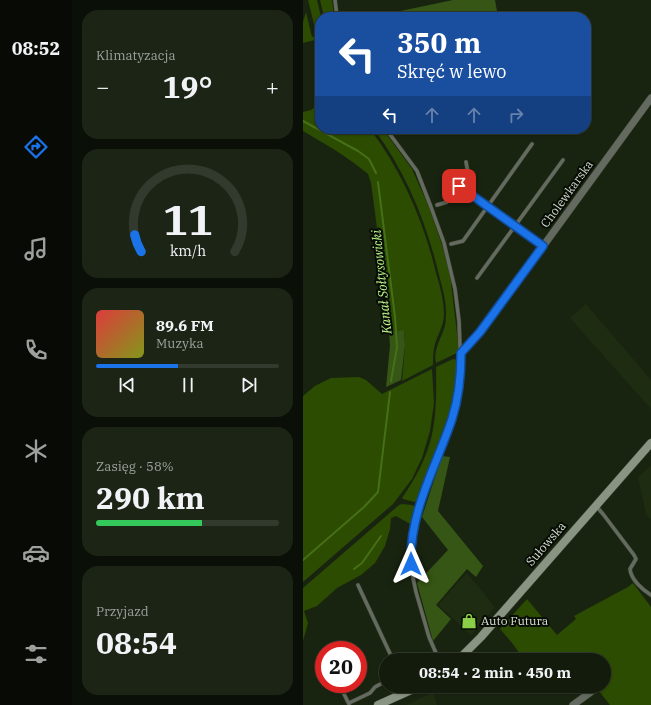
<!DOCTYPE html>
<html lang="pl">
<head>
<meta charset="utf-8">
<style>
	:root { --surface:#131b0c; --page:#1c2415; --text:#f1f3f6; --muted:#9da19d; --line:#32392d; --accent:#1a73e8 }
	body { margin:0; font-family:"IBM Plex Serif",serif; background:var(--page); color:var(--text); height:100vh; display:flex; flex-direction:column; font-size:15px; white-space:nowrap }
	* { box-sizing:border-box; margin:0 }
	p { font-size:13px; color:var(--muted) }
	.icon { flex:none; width:22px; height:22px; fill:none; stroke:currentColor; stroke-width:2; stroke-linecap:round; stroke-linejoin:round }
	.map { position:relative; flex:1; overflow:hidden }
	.panel { display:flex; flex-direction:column; gap:10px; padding:10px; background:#0a0f07; width:231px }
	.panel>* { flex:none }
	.top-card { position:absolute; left:12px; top:12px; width:276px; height:122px; border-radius:16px; box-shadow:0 1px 3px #0004,0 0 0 1px var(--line); background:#1a4fa0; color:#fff; overflow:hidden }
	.speed { position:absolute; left:12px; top:641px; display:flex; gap:8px; font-size:20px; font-weight:700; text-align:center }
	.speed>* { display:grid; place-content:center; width:52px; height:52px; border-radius:50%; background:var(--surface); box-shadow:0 1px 3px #0004,0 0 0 1px var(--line); line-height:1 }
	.speed .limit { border:6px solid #d22; background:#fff; color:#111 }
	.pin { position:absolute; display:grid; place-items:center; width:34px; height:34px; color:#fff; margin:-17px; border-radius:8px; box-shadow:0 2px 6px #0006 }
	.me { position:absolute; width:44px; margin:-22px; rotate:0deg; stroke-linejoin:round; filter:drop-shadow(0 0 3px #0008) }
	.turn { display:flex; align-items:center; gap:14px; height:84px; padding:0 16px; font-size:18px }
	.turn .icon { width:52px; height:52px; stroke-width:2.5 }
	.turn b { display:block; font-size:28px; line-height:34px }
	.lanes { display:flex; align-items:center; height:38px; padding:0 16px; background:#0003; justify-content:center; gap:20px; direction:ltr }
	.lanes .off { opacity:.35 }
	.big { font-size:30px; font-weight:700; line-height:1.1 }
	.panel .card { flex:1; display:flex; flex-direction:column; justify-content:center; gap:6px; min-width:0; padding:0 14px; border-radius:16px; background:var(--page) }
	.panel .dial { align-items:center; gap:0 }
	.dial svg { height:104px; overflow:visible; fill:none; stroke:var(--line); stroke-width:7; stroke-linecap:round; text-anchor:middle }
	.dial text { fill:var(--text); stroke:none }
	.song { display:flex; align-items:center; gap:12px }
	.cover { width:48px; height:48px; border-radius:6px; background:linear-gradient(135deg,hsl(0 70% 55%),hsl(70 70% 35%)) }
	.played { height:4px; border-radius:2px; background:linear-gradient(90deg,var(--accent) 45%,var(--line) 45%) }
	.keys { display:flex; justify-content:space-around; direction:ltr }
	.heat { display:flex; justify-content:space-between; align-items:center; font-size:22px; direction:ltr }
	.charge { height:6px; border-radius:3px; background:linear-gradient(90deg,#34c759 58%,var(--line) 0) }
	.trip { position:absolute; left:76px; top:653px; width:232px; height:40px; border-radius:20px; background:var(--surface); box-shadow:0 1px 3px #0004,0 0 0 1px var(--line); font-weight:700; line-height:40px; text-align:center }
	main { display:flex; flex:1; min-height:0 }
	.tab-bar { display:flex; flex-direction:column; width:72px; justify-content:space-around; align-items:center; background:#080b05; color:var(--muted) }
	.tab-bar .icon { width:28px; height:28px }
	.tab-bar .on { color:var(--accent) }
	.tab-bar b { font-size:18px; color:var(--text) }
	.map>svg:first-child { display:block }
</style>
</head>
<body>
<main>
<nav class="tab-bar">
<b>08:52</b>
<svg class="icon on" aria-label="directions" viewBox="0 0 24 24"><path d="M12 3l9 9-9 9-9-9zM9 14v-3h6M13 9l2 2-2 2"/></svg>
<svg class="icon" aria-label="music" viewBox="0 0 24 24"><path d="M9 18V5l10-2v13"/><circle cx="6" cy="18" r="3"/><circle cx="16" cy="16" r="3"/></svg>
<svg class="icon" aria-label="phone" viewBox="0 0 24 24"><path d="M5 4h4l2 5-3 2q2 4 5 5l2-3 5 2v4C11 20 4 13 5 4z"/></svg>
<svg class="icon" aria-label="climate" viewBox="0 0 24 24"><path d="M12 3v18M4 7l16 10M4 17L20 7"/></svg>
<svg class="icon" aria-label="car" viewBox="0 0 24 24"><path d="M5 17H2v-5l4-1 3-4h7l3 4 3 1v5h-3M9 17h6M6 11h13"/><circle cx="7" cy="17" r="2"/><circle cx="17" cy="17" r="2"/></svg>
<svg class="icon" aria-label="filters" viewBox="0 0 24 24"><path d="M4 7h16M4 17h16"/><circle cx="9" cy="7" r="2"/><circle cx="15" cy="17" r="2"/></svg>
</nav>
<section class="panel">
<div class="card"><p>Klimatyzacja</p>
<div class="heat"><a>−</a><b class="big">19°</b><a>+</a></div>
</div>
<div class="card dial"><svg viewBox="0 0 100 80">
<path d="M14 69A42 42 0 1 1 86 69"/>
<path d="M14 69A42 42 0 0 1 9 56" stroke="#1a73e8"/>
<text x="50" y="56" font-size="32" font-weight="700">11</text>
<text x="50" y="72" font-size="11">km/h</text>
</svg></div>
<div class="card">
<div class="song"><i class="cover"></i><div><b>89.6 FM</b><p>Muzyka</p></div></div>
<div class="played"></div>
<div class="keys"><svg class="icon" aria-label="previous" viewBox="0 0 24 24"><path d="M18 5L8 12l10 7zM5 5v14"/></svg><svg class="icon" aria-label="pause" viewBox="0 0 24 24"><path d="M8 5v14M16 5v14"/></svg><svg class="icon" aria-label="next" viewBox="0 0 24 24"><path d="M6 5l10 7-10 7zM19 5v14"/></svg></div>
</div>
<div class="card"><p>Zasięg · 58%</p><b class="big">290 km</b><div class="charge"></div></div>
<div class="card"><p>Przyjazd</p><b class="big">08:54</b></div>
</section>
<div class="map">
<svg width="348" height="705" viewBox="0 0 348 705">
	<rect width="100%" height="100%" fill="#192410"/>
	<path fill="#1e2d12" d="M 283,304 L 348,380 L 348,409 L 267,318 Z
		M 348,465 L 348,520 L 343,514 L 335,477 Z
		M 164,573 L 192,607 L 168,635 L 135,605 Z
		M 130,693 L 134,705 L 103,705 L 120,697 Z"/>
	<path fill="#2b4c01" d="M 5,0 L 14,0 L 18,17 L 17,42 L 16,39 L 0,43 L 0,22 L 3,12 L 9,37 L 14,36 Z
		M 17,0 L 29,0 L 31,17 L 21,17 Z
		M 17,103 L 17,129 L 67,129 C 99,171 121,222 133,273 C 137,286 141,301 141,315 C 141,325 135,334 132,344 C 130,351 130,358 130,365 L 99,381 L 102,345 L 101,330 L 86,331 L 86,318 L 68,183 L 65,174 L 51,163 L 32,150 L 0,131 L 0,112 L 8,110 Z
		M 71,129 L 80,129 L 109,169 L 126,207 L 141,251 L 147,275 L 156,350 L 154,353 L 133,363 C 130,352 137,340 141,329 C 143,324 143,317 143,311 C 143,299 139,287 136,275 C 124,224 103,172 71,129 Z
		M 150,359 L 154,360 L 156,364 L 153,395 L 147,415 L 137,446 L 128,463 L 116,500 L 111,502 L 100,499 L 99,498 C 132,450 134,423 133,367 Z
		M 129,369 L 131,403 L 127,431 L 119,458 L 109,479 L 90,504 L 0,582 L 0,396 L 12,386 L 28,378 L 56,377 L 63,380 L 79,394 Z
		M 99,504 L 109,505 L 114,508 L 109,525 L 93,516 L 88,518 L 87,529 L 82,546 L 72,563 L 58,575 L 34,588 L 14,606 L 1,611 L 5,623 L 0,641 L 0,588 L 96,505 Z
		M 330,583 L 348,607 L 348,705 L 307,705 L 292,686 L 301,686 L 301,660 L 272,660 L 267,654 L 259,660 L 221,660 L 210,644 L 197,629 L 224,599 L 254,635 L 273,619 L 271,616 L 325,587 Z"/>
	<path fill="#365615" d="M 150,0 L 192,0 L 195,17 L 69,17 Z
		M 101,330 L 102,345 L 98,380 L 83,387 L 87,346 L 86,331 Z
		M 139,456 L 147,457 L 135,511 L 180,566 L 173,577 L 164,569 L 133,605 L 148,619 L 130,641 L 114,583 L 145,550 L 119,517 Z"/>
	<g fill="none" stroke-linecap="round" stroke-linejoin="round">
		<path stroke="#467018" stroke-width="2" d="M 0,121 L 55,151 L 66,159 L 73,173
			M 75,182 L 92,317 L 94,347 L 88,381
			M 0,560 L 61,507 L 75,492 L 87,392
			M 51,569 L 59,563 L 78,536"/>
		<defs>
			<path id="lane" d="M 32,0 L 34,17
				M 83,129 L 114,171 L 128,207 L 141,243 L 152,289 L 156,321 L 158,373 L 155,393 L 149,418 L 121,489 L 109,540 L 109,573 L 113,592 L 126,637 L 136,660
				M 134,205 L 144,202 L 165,173 L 163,162
				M 148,244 L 160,241 L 229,144
				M 174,278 L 260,160
				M 293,506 L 300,514 L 331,555 L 333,559 L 327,569 C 328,580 340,590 348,595
				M 55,585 L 90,660
				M 16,663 L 21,662
				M 36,684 L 46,704
				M 46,703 L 67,693 L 72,687 L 83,681"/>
			<path id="street" d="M 156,186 L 240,246
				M 158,353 L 172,339 L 182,326 L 348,98
				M 270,705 L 292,689"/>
			<path id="secondary" d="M 155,660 L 178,637 L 348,443
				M 75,705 L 117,686"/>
		</defs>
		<use href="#lane" stroke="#343e2b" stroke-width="4.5"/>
		<use href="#street" stroke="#343e2b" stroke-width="8"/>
		<use href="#secondary" stroke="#343e2b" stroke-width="9"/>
		<use href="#lane" stroke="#646a5f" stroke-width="3.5"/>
		<use href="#street" stroke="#646a5f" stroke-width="7"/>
		<use href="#secondary" stroke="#8a9483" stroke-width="8"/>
	</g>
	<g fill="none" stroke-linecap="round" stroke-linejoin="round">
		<defs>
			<path id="route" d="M 108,564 C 106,512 133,467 149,419 C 156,397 158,376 158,353 L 177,332 L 240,246 L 156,186"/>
		</defs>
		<use href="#route" stroke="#114b97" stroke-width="10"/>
		<use href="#route" stroke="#1a73e8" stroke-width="7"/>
	</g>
	<defs>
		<symbol id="shop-bare" viewBox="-9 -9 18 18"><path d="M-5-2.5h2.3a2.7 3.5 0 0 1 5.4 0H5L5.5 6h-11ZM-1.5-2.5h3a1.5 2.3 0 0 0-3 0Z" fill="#8ace47" stroke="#070c04" stroke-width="2.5" paint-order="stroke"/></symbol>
	</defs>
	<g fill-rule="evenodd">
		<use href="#shop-bare" x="155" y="610" width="22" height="22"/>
	</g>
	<g text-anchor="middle" stroke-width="4" stroke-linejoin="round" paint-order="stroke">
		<g font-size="12" fill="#d7dfd2" stroke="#070c04">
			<text transform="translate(264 194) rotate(-54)" y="4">Cholewkarska</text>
			<text transform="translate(243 544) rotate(-49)" y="4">Sułowska</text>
		</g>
		<g font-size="12" fill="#d7dfd2" stroke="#070c04" text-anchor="start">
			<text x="178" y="625">Auto Futura</text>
		</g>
		<g font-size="13" font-style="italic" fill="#bbf889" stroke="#070c04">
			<text transform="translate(78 282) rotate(-96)" y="5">Kanał Sołtysowicki</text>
		</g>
	</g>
</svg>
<div class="speed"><div class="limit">20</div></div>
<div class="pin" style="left:156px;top:186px;background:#d93025"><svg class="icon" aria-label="arrive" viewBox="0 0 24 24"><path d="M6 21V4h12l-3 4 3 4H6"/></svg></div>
<svg class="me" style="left:108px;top:564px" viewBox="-20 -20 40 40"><path d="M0-17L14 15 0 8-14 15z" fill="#1a73e8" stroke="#fff" stroke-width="4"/></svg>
<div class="trip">08:54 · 2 min · 450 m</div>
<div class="top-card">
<div class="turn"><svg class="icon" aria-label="left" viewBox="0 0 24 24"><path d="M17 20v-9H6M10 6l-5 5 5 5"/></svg><div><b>350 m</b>Skręć w lewo</div></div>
<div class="lanes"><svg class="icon" aria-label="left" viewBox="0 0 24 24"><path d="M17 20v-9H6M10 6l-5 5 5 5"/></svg><svg class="icon off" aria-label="ahead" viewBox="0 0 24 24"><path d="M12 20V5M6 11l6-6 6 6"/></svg><svg class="icon off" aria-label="ahead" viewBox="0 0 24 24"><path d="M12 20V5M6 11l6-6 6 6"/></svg><svg class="icon off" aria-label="right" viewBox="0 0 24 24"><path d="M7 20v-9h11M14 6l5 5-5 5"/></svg></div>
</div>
</div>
</main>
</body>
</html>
